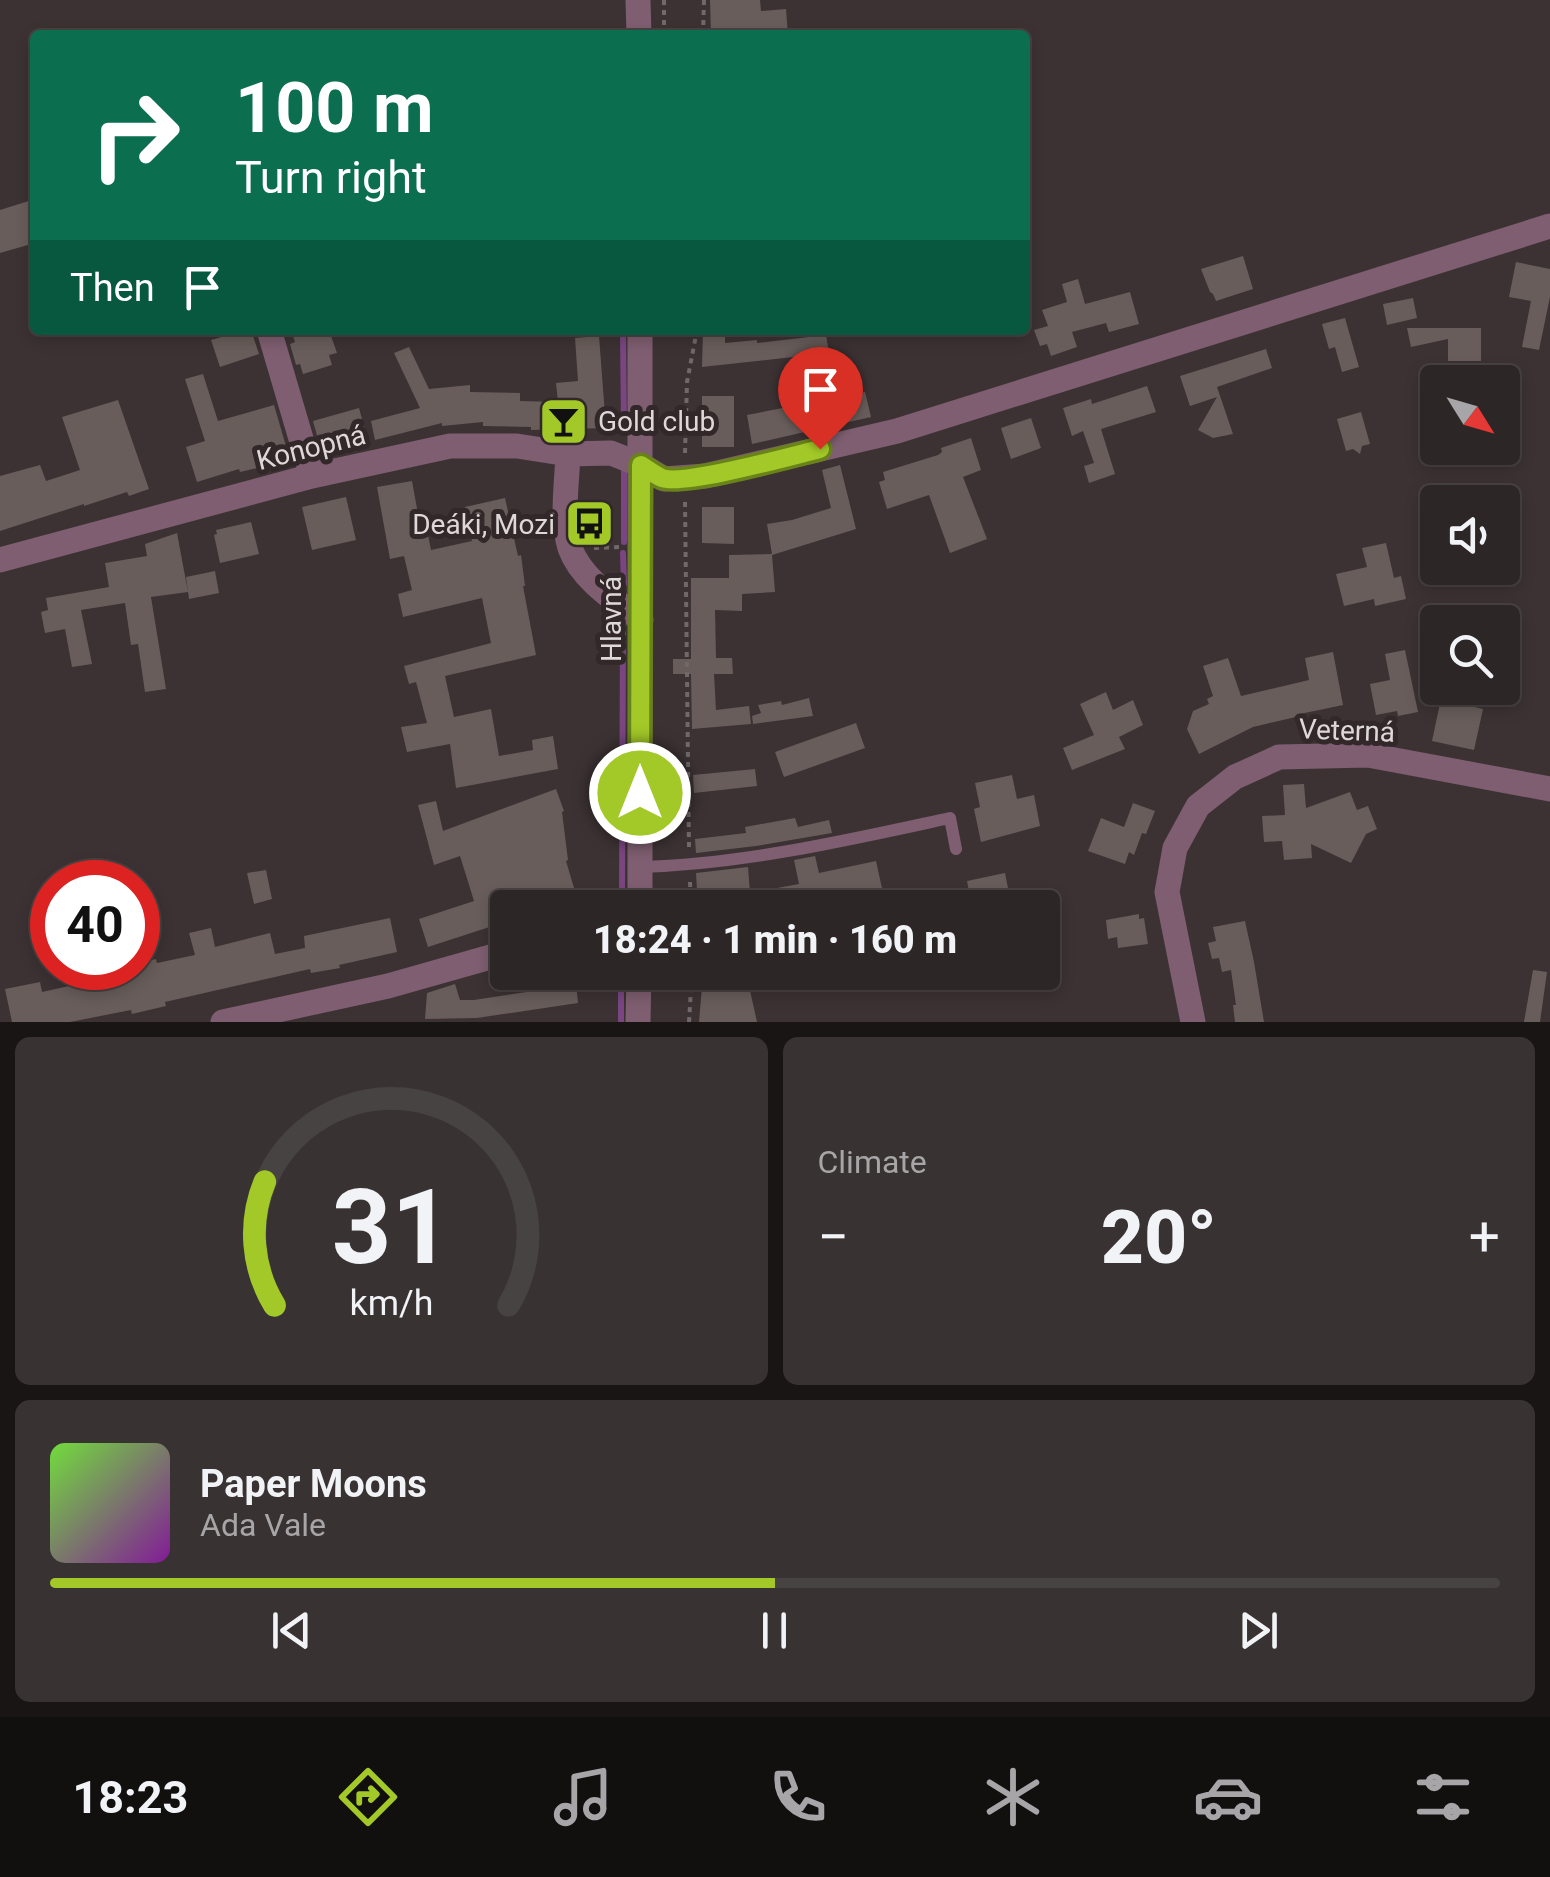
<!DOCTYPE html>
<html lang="en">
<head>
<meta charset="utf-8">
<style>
	:root { --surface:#2d2626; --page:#393232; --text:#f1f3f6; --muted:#a7a5a7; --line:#484343; --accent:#a2c928 }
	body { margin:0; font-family:Roboto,sans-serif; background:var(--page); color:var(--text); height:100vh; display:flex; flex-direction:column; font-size:38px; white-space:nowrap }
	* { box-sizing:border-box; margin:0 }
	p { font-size:32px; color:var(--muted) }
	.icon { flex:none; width:55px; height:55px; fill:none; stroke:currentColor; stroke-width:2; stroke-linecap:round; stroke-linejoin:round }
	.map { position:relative; height:1022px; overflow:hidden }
	.drawer { display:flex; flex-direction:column; gap:15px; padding:15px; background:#191515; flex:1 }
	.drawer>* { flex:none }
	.banner { position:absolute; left:30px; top:30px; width:1000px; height:305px; border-radius:10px; box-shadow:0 5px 15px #0003,0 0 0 2px var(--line); background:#0b6e4f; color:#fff; overflow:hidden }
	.needle { width:65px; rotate:127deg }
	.fabs { position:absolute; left:1420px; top:365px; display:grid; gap:20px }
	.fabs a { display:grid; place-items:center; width:100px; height:100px; border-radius:10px; background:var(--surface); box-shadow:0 5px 15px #0003,0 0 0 2px var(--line); font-size:50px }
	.speed { position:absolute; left:30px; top:860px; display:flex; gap:20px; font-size:50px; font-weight:700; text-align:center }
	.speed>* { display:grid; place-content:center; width:130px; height:130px; border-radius:50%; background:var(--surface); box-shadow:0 5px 15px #0003,0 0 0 2px var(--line); line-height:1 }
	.speed .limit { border:15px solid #d22; background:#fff; color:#111 }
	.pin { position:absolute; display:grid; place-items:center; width:85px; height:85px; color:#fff; margin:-102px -42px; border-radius:50% 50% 50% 0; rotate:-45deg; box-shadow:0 0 10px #0007 }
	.pin .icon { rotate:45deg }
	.me { position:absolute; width:110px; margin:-55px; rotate:0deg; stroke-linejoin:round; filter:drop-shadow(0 0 8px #0008) }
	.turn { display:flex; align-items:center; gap:35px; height:210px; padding:0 40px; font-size:45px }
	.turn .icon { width:130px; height:130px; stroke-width:2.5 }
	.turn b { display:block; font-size:70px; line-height:85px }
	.then { display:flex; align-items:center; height:95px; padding:0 40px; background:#0003; gap:20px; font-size:38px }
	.big { font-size:75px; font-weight:800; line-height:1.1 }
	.drawer .card { flex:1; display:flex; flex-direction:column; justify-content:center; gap:15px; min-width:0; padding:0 35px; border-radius:15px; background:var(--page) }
	.drawer .dial { align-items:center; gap:0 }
	.dial svg { height:260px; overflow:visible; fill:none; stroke:var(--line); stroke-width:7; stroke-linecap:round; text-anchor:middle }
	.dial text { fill:var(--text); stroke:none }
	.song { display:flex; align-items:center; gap:30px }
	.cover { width:120px; height:120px; border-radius:15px; background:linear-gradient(135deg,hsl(100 70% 55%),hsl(290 70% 35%)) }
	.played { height:10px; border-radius:5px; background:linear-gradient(90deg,var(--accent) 50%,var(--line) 50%) }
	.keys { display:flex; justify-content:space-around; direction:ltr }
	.heat { display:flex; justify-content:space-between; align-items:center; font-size:55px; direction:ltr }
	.drawer .tiles { flex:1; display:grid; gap:15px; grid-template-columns:1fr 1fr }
	.card:last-child { grid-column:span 2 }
	.trip { position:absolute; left:490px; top:890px; width:570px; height:100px; border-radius:10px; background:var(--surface); box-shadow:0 5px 15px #0003,0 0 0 2px var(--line); font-weight:800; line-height:100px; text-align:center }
	.tabs { display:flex; height:160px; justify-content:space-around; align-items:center; background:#120f0f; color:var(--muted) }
	.tabs .icon { width:70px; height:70px }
	.tabs .on { color:var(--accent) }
	.tabs b { font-size:45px; color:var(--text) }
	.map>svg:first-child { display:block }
</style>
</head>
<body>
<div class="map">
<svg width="1550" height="1022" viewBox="0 0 1550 1022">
	<rect width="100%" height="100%" fill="#3c3233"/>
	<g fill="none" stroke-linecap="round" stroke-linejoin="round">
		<path stroke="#7a4682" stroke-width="6" d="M 623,330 L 624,431
			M 624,542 L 624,471
			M 623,553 L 624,584
			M 622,903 L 623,617
			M 621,1022 L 621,972"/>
	</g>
	<path fill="#685d5b" d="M 710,0 L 760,0 L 761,11 L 786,9 L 788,35 L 711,35 Z
		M 35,199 L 35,243 L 0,253 L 0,210 Z
		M 1243,256 L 1253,289 L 1216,301 L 1213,294 L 1210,292 L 1201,269 Z
		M 1516,262 L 1550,269 L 1550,297 L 1539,350 L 1522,347 L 1531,301 L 1509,297 Z
		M 1078,279 L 1085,304 L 1130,292 L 1139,324 L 1109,332 L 1106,323 L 1072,332 L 1077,347 L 1051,356 L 1047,344 L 1040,346 L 1034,330 L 1048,326 L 1042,310 L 1067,302 L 1062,284 Z
		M 1413,298 L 1417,318 L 1387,325 L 1383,304 Z
		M 1345,318 L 1359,367 L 1342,372 L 1335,347 L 1329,349 L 1322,324 Z
		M 1407,328 L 1481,328 L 1481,361 L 1448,361 L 1448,339 L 1411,347 Z
		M 228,330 L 236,332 L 251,330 L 259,354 L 220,367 L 211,340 L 225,336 Z
		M 291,330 L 329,330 L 337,353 L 329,355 L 332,365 L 303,374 L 300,364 L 296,365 L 290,344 L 295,342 Z
		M 703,330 L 725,330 L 725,343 L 757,340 L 757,343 L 826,335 L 829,353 L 702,367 Z
		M 599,336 L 606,428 L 531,430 L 531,427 L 483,426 L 483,422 L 442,426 L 442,423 L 375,440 L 371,421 L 420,408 L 394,353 L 409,347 L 429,389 L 470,385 L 470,392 L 520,393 L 520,401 L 558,402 L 556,383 L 578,381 L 575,338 Z
		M 1266,349 L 1272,368 L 1217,387 L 1233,434 L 1213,438 L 1198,430 L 1217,397 L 1190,406 L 1180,376 Z
		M 203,374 L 218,421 L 274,405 L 290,460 L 240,472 L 239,469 L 197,482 L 186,447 L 205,441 L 185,379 Z
		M 1147,386 L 1156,412 L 1101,429 L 1115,474 L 1089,483 L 1084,466 L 1094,463 L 1083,431 L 1072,436 L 1063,408 L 1091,399 L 1092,404 Z
		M 865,392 L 871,417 L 752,444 L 747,415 Z
		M 702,396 L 734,396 L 734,447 L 702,447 Z
		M 118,400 L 149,489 L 129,496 L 127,492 L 84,506 L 84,504 L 0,531 L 0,476 L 40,465 L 46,481 L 80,470 L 62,417 Z
		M 359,408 L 366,434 L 320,446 L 313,421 Z
		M 1361,412 L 1370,444 L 1362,446 L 1360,454 L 1353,449 L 1346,451 L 1337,419 Z
		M 1031,418 L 1041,448 L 1011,459 L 1001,428 Z
		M 971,438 L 981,470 L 963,477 L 987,539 L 950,553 L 929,495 L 887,509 L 879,482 L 885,480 L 883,472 L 938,455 L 942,452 L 941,448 Z
		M 840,465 L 856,529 L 772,555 L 775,592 L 742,594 L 742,611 L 715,610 L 716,658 L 732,658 L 733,674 L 714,674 L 716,710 L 749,706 L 751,724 L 692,729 L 691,674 L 673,674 L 673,659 L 691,659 L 691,578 L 729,578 L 729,555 L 772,554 L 767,524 L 792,520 L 831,508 L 822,470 Z
		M 412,481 L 422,536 L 428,535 L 431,550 L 472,541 L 465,507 L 505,498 L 518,556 L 521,555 L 525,586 L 523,586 L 536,655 L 445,676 L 454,717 L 491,709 L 499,756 L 533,750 L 532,740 L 553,736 L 558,769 L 456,788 L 450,744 L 407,752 L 401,727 L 427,723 L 416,682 L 409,684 L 404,666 L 491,643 L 482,598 L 403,617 L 398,594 L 412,590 L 404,556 L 390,559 L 377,487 Z
		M 346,497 L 356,540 L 312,550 L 302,507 Z
		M 702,507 L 734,507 L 734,544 L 702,543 Z
		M 251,522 L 259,554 L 220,563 L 214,535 L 217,534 L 216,530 Z
		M 177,533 L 188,592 L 151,597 L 166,689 L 145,692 L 138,644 L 131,645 L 125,603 L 81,610 L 92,664 L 72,667 L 65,629 L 45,633 L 41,612 L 48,610 L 46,598 L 109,587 L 105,563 L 147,556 L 145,544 Z
		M 1386,543 L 1394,578 L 1401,576 L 1406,599 L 1375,606 L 1374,599 L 1344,606 L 1336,574 L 1367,567 L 1362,548 Z
		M 215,571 L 219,593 L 189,599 L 186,577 Z
		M 1405,650 L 1418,712 L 1398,716 L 1397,711 L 1376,715 L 1370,684 L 1390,680 L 1385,654 Z
		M 1333,652 L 1343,705 L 1300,714 L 1300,716 L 1253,727 L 1199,754 L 1187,729 L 1193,711 L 1209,704 L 1207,699 L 1213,696 L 1203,666 L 1228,658 L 1241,696 L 1309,680 L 1305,658 Z
		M 1443,689 L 1459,693 L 1457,703 L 1483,709 L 1474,750 L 1432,741 Z
		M 1106,692 L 1113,710 L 1133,700 L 1143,725 L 1119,737 L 1125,749 L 1072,770 L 1063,748 L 1094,735 L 1080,704 Z
		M 809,698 L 813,716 L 753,724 L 752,716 L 761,713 L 758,705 L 781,701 L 782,705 Z
		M 856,723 L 865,748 L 784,777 L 775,752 Z
		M 755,769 L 757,786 L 694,793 L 693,775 Z
		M 1012,775 L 1017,799 L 1034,795 L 1040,826 L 981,842 L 974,809 L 980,807 L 975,783 Z
		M 1304,784 L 1306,808 L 1350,792 L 1357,810 L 1368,806 L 1377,829 L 1366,834 L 1351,863 L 1311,844 L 1312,858 L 1284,860 L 1282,841 L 1264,842 L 1262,816 L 1285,815 L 1283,785 Z
		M 556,789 L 564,811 L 562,812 L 568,860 L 566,861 L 580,908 L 508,908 L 508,921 L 428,947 L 419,919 L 474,901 L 460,856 L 434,865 L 418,805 L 436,801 L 443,831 Z
		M 1133,803 L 1155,811 L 1146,834 L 1142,833 L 1134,855 L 1129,852 L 1125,864 L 1088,851 L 1101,818 L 1124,827 Z
		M 795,818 L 798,827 L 829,820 L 832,833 L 756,846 L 696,853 L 695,839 L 746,833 L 745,827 Z
		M 815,856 L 819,873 L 876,861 L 885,902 L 857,908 L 845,908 L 844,900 L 810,908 L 698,908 L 696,873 L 748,867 L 750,893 L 799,884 L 794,860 Z
		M 266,870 L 272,899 L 254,904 L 247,873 Z
		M 1005,873 L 1012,908 L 972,908 L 967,881 Z
		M 1139,914 L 1139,919 L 1144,918 L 1148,944 L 1118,948 L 1117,937 L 1108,939 L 1106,920 Z
		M 390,918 L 397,952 L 339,965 L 340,968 L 311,973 L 310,969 L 165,1002 L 166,1006 L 132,1014 L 131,1010 L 70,1022 L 12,1022 L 5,989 L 40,982 L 42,992 L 123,974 L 122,968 L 138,968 L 138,963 L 156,959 L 157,963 L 195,955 L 189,933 L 211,928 L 215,947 L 270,933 L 275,954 L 305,948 L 304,936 Z
		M 1245,921 L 1254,962 L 1264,1022 L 1235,1022 L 1233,1005 L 1236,1005 L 1231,970 L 1222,972 L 1219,958 L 1212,959 L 1208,943 L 1216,941 L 1213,927 Z
		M 1533,970 L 1547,972 L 1540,1022 L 1524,1022 Z
		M 566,972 L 575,972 L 578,1003 L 477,1018 L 425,1019 L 427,993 L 455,984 L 460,1000 L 474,1000 L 540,990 L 538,977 Z
		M 700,972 L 746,972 L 757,1022 L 699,1022 L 702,987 Z"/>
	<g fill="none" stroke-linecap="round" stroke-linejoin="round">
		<path stroke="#706869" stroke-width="4" stroke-dasharray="5 5" stroke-linecap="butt" d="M 664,35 L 664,0
			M 703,35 L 704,0
			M 685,453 L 687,382 L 697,330
			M 685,502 L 689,848
			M 594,548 L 619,547
			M 690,882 L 691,908
			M 689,1022 L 692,972"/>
		<path stroke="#7e5e70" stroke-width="12" d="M 640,867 C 745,864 848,840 950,818 L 956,849"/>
		<path stroke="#7e5e70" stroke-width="25" d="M 269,330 L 312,476
			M 568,454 C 567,483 561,519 570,548 C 581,579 616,601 641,620
			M 0,560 L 312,476 L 450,446 L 517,446 L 568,454 L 611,453 L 641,465 L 664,479 L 705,476 L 897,431 L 1550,226
			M 223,1022 L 388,986 L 508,952
			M 1193,1022 L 1167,892 L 1175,848 L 1198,806 L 1235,777 L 1279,757 L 1368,755 L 1550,789"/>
		<path stroke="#7e5e70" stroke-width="25" d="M 638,0 L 639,35
			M 640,330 L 640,908
			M 638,1022 L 639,972"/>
	</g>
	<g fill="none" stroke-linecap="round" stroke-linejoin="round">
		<defs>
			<path id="route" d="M 640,793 L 641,465 C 647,469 655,475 662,478 C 684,486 791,456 820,449"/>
		</defs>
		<use href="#route" stroke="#69831a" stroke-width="25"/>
		<use href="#route" stroke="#a2c928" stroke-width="18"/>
	</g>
	<defs>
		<symbol id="bar-square" viewBox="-11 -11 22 22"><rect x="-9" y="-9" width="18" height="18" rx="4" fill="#a2c928" stroke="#322829"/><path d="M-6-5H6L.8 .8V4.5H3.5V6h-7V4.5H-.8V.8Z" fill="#111"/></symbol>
		<symbol id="bus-square" viewBox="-11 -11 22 22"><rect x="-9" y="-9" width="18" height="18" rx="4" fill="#a2c928" stroke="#322829"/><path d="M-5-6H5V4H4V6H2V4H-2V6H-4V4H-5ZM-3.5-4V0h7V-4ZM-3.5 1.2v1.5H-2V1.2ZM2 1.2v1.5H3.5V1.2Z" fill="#111"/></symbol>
	</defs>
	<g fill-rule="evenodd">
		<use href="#bar-square" x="536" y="394" width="55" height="55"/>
		<use href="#bus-square" x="562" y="496" width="55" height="55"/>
	</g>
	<g text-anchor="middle" stroke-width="10" stroke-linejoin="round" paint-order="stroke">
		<g font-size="28" fill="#ded8d9" stroke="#322829" text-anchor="start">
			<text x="598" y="431">Gold club</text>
			<text x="555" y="534" text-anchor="end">Deáki, Mozi</text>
		</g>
		<g font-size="28" fill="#ded8d9" stroke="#322829">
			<text transform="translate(311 447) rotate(-14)" y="10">Konopná</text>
			<text transform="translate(611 619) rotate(-90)" y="10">Hlavná</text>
			<text transform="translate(1347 730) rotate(2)" y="10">Veterná</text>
		</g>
	</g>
</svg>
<div class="fabs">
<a><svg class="needle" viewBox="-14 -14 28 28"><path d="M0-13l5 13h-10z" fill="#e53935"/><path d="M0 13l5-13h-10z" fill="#a7a5a7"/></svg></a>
<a><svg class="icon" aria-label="sound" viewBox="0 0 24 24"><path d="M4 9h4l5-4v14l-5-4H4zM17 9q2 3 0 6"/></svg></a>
<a><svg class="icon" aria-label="search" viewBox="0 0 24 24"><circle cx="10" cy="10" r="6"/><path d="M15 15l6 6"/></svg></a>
</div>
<div class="speed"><div class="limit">40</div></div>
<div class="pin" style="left:820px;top:449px;background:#d93025"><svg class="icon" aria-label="arrive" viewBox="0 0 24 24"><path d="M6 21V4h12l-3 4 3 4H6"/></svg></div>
<svg class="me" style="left:640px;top:793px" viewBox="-20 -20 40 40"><circle r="17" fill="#a2c928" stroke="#fff" stroke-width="3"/><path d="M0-11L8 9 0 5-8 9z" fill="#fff"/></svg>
<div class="trip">18:24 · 1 min · 160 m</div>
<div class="banner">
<div class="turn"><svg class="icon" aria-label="right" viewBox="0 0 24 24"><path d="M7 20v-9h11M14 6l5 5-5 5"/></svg><div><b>100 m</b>Turn right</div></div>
<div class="then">Then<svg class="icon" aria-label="arrive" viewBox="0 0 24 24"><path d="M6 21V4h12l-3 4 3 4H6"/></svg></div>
</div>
</div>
<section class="drawer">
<div class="tiles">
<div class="card dial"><svg viewBox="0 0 100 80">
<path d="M14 69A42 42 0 1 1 86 69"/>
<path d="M14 69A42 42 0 0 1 11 31" stroke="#a2c928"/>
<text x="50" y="56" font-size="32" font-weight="700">31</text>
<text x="50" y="72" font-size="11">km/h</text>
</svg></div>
<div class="card"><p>Climate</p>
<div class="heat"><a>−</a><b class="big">20°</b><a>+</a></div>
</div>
<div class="card">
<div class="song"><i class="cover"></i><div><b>Paper Moons</b><p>Ada Vale</p></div></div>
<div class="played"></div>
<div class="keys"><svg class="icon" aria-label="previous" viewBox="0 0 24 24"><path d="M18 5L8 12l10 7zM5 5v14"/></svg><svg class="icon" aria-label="pause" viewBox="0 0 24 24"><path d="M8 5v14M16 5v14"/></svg><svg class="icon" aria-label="next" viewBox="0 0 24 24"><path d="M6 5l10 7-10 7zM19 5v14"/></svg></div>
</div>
</div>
</section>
<nav class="tabs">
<b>18:23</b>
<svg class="icon on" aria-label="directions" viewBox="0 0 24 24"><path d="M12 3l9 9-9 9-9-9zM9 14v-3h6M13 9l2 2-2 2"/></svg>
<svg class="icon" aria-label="music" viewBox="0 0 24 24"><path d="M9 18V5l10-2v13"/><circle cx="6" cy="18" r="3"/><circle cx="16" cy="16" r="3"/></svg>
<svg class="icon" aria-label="phone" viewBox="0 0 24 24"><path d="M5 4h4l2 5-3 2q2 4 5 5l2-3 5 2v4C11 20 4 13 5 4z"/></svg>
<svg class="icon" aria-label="climate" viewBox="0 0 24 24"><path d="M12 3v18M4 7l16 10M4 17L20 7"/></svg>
<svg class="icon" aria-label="car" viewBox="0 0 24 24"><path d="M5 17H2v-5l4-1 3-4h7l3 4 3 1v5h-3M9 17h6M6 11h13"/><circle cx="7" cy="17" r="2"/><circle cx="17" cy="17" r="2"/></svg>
<svg class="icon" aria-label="filters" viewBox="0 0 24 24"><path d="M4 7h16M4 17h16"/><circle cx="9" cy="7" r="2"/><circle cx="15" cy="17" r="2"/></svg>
</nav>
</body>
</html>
